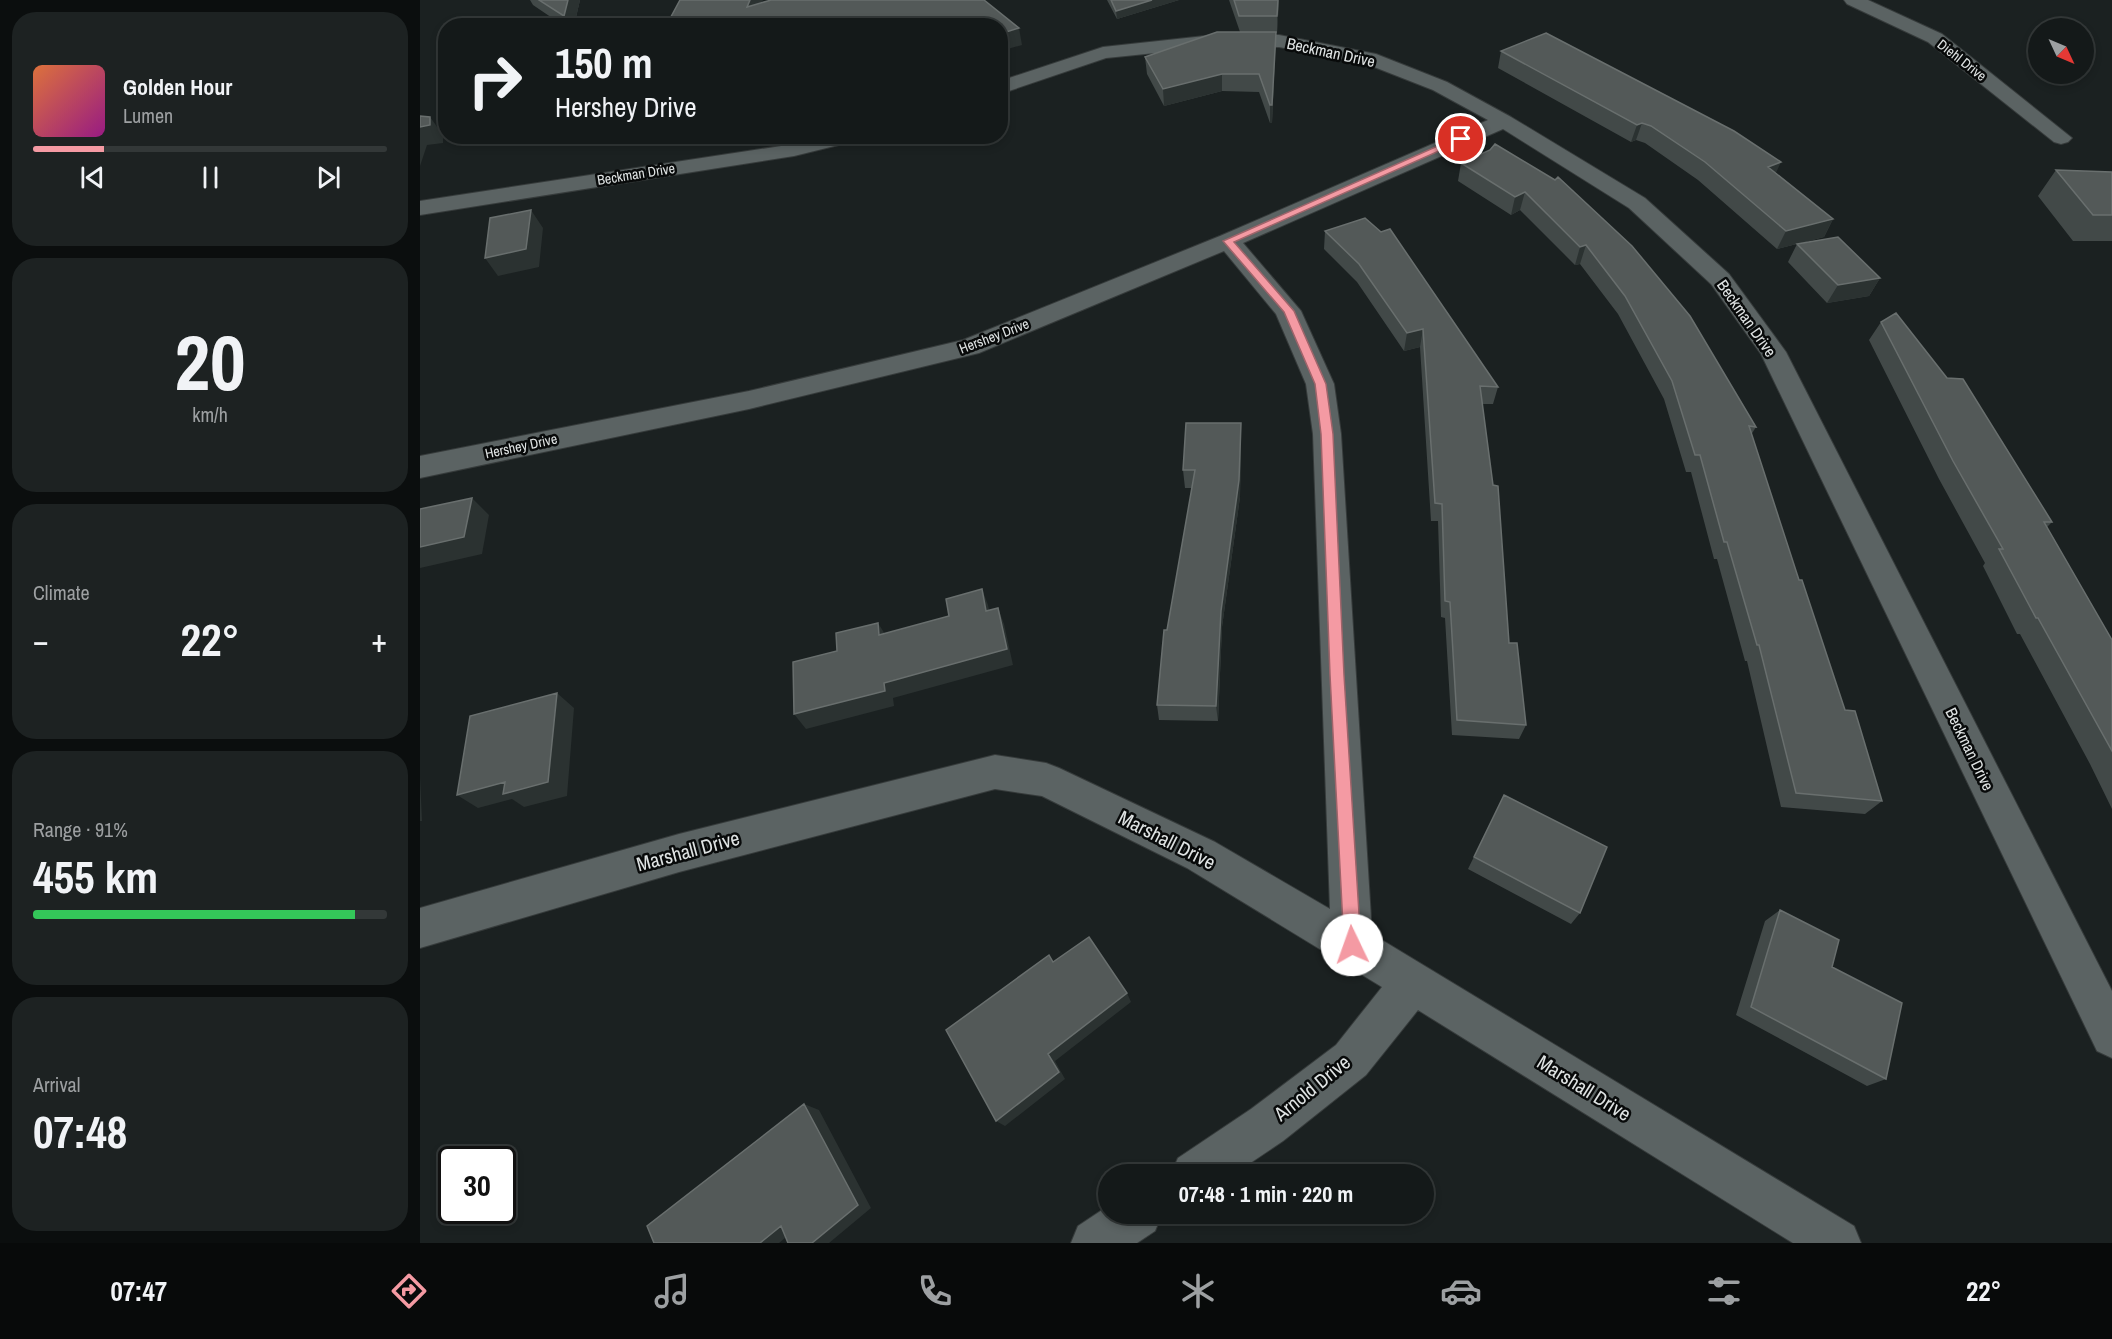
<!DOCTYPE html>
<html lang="en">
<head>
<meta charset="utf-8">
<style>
	:root { --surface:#141919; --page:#1d2222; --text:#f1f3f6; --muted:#9da0a2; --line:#333838; --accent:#f49aa3 }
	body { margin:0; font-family:"Archivo Narrow",sans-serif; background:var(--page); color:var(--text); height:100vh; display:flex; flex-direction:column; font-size:22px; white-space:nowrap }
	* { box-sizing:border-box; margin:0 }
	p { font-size:20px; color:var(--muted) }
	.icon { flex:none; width:33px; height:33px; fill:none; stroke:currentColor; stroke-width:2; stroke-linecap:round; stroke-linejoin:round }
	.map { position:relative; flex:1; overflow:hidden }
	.sheet { display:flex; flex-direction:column; gap:12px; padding:12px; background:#0b0e0e; width:420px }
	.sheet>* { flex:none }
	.banner { position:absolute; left:18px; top:18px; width:570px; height:126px; border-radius:24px; box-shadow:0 3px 9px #0003,0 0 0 2px var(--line); background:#141919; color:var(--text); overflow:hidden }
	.needle { width:39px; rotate:134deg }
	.fabs { position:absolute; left:1608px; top:18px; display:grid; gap:12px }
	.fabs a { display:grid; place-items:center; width:66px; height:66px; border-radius:50%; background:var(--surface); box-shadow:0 3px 9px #0003,0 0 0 2px var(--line); font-size:30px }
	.speed { position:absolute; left:18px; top:1146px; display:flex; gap:12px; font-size:30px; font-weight:700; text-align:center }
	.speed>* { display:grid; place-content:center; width:78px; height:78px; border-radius:50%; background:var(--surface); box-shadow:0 3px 9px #0003,0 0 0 2px var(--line); line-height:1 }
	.speed .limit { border:3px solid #111; border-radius:9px; background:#fff; color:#111 }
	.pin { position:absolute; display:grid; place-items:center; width:51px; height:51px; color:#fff; margin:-26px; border:3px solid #fff; border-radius:50%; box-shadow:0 2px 6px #0007 }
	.me { position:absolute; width:66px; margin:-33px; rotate:357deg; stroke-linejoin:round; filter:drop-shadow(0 0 4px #0008) }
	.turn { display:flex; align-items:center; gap:21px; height:126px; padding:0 18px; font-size:27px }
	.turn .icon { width:78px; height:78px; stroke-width:2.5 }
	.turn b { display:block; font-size:42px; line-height:51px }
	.big { font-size:45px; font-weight:800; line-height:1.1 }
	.sheet .card { flex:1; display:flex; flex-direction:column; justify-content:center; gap:9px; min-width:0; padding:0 21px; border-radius:24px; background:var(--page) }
	.sheet .dial { align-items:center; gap:0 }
	.dial b { font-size:78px; line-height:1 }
	.song { display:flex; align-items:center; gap:18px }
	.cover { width:72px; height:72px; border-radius:9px; background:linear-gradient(135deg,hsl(20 70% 55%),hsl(310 70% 35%)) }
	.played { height:6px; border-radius:3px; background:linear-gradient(90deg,var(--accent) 20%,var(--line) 20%) }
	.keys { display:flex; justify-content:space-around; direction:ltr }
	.heat { display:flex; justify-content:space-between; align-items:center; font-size:33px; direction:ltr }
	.charge { height:9px; border-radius:4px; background:linear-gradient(90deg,#34c759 91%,var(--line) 0) }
	.trip { position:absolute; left:678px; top:1164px; width:336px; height:60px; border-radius:30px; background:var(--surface); box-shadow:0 3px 9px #0003,0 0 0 2px var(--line); font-weight:800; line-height:60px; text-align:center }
	.menu { display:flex; height:96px; justify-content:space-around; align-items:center; background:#080a0a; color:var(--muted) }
	.menu .icon { width:42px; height:42px }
	.menu .on { color:var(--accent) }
	.menu b { font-size:27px; color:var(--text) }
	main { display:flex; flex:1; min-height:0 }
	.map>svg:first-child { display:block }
</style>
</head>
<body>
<main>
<section class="sheet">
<div class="card">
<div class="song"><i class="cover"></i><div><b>Golden Hour</b><p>Lumen</p></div></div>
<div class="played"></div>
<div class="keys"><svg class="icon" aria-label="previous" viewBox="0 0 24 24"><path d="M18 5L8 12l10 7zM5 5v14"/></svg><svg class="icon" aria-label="pause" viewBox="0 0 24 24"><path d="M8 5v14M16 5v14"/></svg><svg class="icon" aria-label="next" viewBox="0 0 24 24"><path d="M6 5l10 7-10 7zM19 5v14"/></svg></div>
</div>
<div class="card dial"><b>20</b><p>km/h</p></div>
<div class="card"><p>Climate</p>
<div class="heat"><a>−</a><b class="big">22°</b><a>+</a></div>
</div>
<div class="card"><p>Range · 91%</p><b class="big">455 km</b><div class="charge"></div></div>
<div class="card"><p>Arrival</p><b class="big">07:48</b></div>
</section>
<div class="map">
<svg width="1692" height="1243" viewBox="0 0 1692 1243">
	<rect width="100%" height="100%" fill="#1b2121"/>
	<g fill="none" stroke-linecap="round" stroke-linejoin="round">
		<defs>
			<path id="street" d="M 1424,0 L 1448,0 L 1522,34 L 1652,138 L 1648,142 L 1641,144 L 1634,142 L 1508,42 L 1427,4 Z
				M 794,35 L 859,35 L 956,54 L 1027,82 L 1091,117 L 1225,198 L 1309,274 L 1366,352 L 1692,991 L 1692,1058 L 1677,1051 L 1341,354 L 1291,284 L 1209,208 L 1083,129 L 823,243 L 881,311 L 914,384 L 921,434 L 952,934 L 1434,1226 L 1441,1243 L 1373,1243 L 998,1010 L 946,1075 L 863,1141 L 814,1174 L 751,1174 L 758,1158 L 831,1109 L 916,1045 L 962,987 L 767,868 L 622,796 L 575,789 L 259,872 L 0,948 L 0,908 L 259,834 L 575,755 L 626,763 L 639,768 L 795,842 L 910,909 L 893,434 L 886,384 L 856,314 L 804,251 L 559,353 L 329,409 L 0,478 L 0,456 L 329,391 L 543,340 L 800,236 L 1068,120 L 1013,90 L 944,63 L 859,47 L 794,47 L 686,58 L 580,94 L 580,81 L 683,47 Z
				M 403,136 L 442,136 L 439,140 L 374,156 L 0,215 L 0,201 L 374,144 Z
				M 688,1206 L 688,1214 L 742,1214 L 735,1231 L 717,1243 L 651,1243 L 658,1226 Z"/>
		</defs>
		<use href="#street" stroke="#363b3b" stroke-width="2"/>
		<use href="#street" fill="#5b6363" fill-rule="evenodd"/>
	</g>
	<path fill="#424948" d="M 110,0 L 160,0 L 154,26 L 144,26 L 113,5 Z
		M 687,0 L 759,0 L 697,19 Z
		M 809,0 L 859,0 L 857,33 L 856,33 L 852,123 L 850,123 L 839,92 L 802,91 L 744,106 L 727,74 L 725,57 L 820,32 Z
		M 1081,51 L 1356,173 L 1413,219 L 1404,237 L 1357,249 L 1278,180 L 1225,143 L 1216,140 L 1211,142 L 1078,68 Z
		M 1075,144 L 1336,427 L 1331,435 L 1379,580 L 1425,710 L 1462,801 L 1445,814 L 1361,807 L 1327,661 L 1325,661 L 1297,559 L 1294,559 L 1271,472 L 1266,472 L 1244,399 L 1198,314 L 1160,264 L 1155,265 L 1100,210 L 1091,215 L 1038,181 L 1041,163 L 1070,150 Z
		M 1636,170 L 1692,172 L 1692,241 L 1653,241 L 1618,196 Z
		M 905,231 L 1078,387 L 1073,404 L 1062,404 L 1089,643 L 1106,725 L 1099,739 L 1032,735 L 1025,618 L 1021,617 L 1018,521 L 1011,521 L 1000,347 L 984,351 L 937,282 L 904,249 Z
		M 1377,244 L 1460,278 L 1449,296 L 1407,303 L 1368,262 Z
		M 1461,322 L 1632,522 L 1627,527 L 1692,640 L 1692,809 L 1670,764 L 1600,634 L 1597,634 L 1563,566 L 1565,563 L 1519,479 L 1449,340 Z
		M 821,441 L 820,497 L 802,627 L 798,721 L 739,720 L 737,705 L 747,630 L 772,488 L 765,488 L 763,470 Z
		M 1084,795 L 1160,913 L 1151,924 L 1048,869 Z
		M 1360,910 L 1412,967 L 1466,1079 L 1447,1086 L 1316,1015 L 1345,921 Z"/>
	<path fill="#2b3231" d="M 148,0 L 160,0 L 154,26 L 149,26 L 144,16 Z
		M 330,0 L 343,0 L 333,23 L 327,7 Z
		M 732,0 L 759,0 L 697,19 L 696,11 Z
		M 858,0 L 859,0 L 857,33 L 857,16 Z
		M 599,28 L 602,45 L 584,50 L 585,54 L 580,56 L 580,34 Z
		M 856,32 L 852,123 L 850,123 L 850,105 Z
		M 802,74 L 802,91 L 744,106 L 743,89 Z
		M 10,117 L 23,135 L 23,143 L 7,145 L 0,166 L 0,127 Z
		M 1222,123 L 1216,140 L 1211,142 L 1217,125 Z
		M 1361,162 L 1353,179 L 1348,167 Z
		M 1105,192 L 1100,210 L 1091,215 L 1095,197 Z
		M 111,210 L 123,228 L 119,267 L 78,276 L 65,258 Z
		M 1413,219 L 1404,237 L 1357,249 L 1366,231 Z
		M 1166,245 L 1160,264 L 1155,265 L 1160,247 Z
		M 1460,278 L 1449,296 L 1407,303 L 1418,285 Z
		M 1003,329 L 1000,347 L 984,351 L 987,333 Z
		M 821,423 L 820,497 L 802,627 L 798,721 L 796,706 L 801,611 Z
		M 52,498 L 69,515 L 62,554 L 0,568 L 0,547 Z
		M 562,589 L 568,605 L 573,627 L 566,611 Z
		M 578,608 L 584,624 L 593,665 L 473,698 L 474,706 L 386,729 L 374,714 L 464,683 Z
		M 458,623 L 468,639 L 459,635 Z
		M 137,693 L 154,708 L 147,796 L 104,807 L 92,799 L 58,808 L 37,795 Z
		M 0,777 L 2,821 L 0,821 Z
		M 707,993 L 711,1002 L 635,1061 L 645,1079 L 585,1126 L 576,1121 L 628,1054 Z
		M 384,1104 L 399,1110 L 451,1208 L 409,1243 L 392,1243 Z
		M 361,1226 L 377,1228 L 359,1243 L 340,1243 Z"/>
	<path fill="#535958" stroke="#696f6e" stroke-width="1.5" d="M 119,0 L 148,0 L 144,16 Z
		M 260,0 L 330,0 L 327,7 L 351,0 L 564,0 L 599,28 L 580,34 L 580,26 L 246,26 Z
		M 691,0 L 732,0 L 696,11 Z
		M 814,0 L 858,0 L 857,16 L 819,16 Z
		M 797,32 L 856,32 L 852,105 L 850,105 L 839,74 L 802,74 L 743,89 L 725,57 Z
		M 1126,33 L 1314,131 L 1361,162 L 1348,167 L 1413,219 L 1366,231 L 1285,162 L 1231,126 L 1222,123 L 1217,125 L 1081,51 Z
		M 0,116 L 10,117 L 10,125 L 0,127 Z
		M 1075,144 L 1135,180 L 1138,177 L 1212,246 L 1270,316 L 1336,427 L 1329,426 L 1379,580 L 1382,580 L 1425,710 L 1435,711 L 1462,801 L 1376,793 L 1339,645 L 1337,645 L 1307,542 L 1304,542 L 1280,455 L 1275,455 L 1252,381 L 1205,296 L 1166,245 L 1160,247 L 1105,192 L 1095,197 L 1041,163 L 1070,150 Z
		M 1636,170 L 1692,172 L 1692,215 L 1673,215 Z
		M 111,210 L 106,249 L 65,258 L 70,218 Z
		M 945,218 L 961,232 L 970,229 L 1078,387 L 1060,386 L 1073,485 L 1078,486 L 1089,643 L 1097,643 L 1106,725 L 1037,720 L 1030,602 L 1025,601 L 1022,504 L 1015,503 L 1003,329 L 987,333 L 939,264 L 905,231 Z
		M 1418,237 L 1460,278 L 1418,285 L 1377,244 Z
		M 1476,313 L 1527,378 L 1543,379 L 1632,522 L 1624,522 L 1692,640 L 1692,751 L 1618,618 L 1616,618 L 1579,549 L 1583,549 L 1533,461 L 1461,322 Z
		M 766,423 L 821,423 L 819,480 L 801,611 L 796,706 L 737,705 L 744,630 L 747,630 L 775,470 L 763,470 Z
		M 52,498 L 44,537 L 0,547 L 0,509 Z
		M 562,589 L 566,611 L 578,608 L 587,649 L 464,683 L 465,691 L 374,714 L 373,662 L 417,651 L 416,633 L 458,623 L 459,635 L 529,616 L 526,599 Z
		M 137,693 L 128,782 L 83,794 L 85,782 L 37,795 L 50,716 Z
		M 1084,795 L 1187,847 L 1160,913 L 1054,857 Z
		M 1360,910 L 1419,940 L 1412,967 L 1482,1003 L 1466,1079 L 1331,1007 Z
		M 669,937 L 707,993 L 628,1054 L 639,1072 L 576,1121 L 526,1030 L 629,955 L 633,962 Z
		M 384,1104 L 438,1205 L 392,1243 L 368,1243 L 361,1226 L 340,1243 L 234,1243 L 227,1226 Z"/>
	<path fill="#f49aa3" stroke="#9f646a" stroke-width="1.5" d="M 1038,137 L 1046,139 L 814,242 L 874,311 L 906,384 L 913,434 L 924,675 L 941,945 L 938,951 L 932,954 L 926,951 L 924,945 L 910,675 L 901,434 L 895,384 L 864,312 L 803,241 Z"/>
	<g text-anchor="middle" stroke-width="5" stroke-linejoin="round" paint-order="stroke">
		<g font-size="14" fill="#dfe3e3" stroke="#080a0a">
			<text transform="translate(1542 60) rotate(38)" y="5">Diehl Drive</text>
			<text transform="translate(216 174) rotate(-9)" y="5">Beckman Drive</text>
			<text transform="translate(574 336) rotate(-21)" y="5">Hershey Drive</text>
			<text transform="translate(101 446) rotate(-12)" y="5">Hershey Drive</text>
		</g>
		<g font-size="16" fill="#dfe3e3" stroke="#080a0a">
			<text transform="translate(911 52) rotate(12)" y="6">Beckman Drive</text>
			<text transform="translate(1327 318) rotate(55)" y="6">Beckman Drive</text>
			<text transform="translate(1550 749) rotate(64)" y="6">Beckman Drive</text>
		</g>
		<g font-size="20" fill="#dfe3e3" stroke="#080a0a">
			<text transform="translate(747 840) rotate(27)" y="7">Marshall Drive</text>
			<text transform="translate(268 851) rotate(-15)" y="7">Marshall Drive</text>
			<text transform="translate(892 1088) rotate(-39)" y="7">Arnold Drive</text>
			<text transform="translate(1164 1088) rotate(32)" y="7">Marshall Drive</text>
		</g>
	</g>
</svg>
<div class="fabs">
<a><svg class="needle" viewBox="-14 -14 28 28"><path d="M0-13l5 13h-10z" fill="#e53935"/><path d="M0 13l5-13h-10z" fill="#9da0a2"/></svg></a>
</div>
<div class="speed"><div class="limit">30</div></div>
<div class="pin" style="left:1041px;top:139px;background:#d93025"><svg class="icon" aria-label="arrive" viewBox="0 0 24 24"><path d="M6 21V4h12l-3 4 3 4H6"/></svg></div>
<svg class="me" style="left:932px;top:945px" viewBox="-20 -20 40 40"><circle r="19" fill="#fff"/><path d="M0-13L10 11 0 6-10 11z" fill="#f49aa3"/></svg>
<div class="trip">07:48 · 1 min · 220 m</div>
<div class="banner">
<div class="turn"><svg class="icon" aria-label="right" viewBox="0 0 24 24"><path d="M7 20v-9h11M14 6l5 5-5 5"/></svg><div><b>150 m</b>Hershey Drive</div></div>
</div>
</div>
</main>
<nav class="menu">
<b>07:47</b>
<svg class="icon on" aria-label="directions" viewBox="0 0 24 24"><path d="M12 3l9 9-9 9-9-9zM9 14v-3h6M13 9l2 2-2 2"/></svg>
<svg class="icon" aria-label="music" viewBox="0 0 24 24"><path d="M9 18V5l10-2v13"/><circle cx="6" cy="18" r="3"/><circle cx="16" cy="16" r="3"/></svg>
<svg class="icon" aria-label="phone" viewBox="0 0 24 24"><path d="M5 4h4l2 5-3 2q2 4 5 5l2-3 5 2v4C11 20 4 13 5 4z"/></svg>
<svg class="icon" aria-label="climate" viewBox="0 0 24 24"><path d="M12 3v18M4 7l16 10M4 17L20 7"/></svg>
<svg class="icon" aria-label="car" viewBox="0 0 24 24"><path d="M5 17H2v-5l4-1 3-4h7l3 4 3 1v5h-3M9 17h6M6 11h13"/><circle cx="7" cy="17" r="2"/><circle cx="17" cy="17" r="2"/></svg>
<svg class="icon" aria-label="filters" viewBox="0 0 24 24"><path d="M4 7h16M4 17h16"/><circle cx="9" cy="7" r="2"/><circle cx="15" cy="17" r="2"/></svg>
<b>22°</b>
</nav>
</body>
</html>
